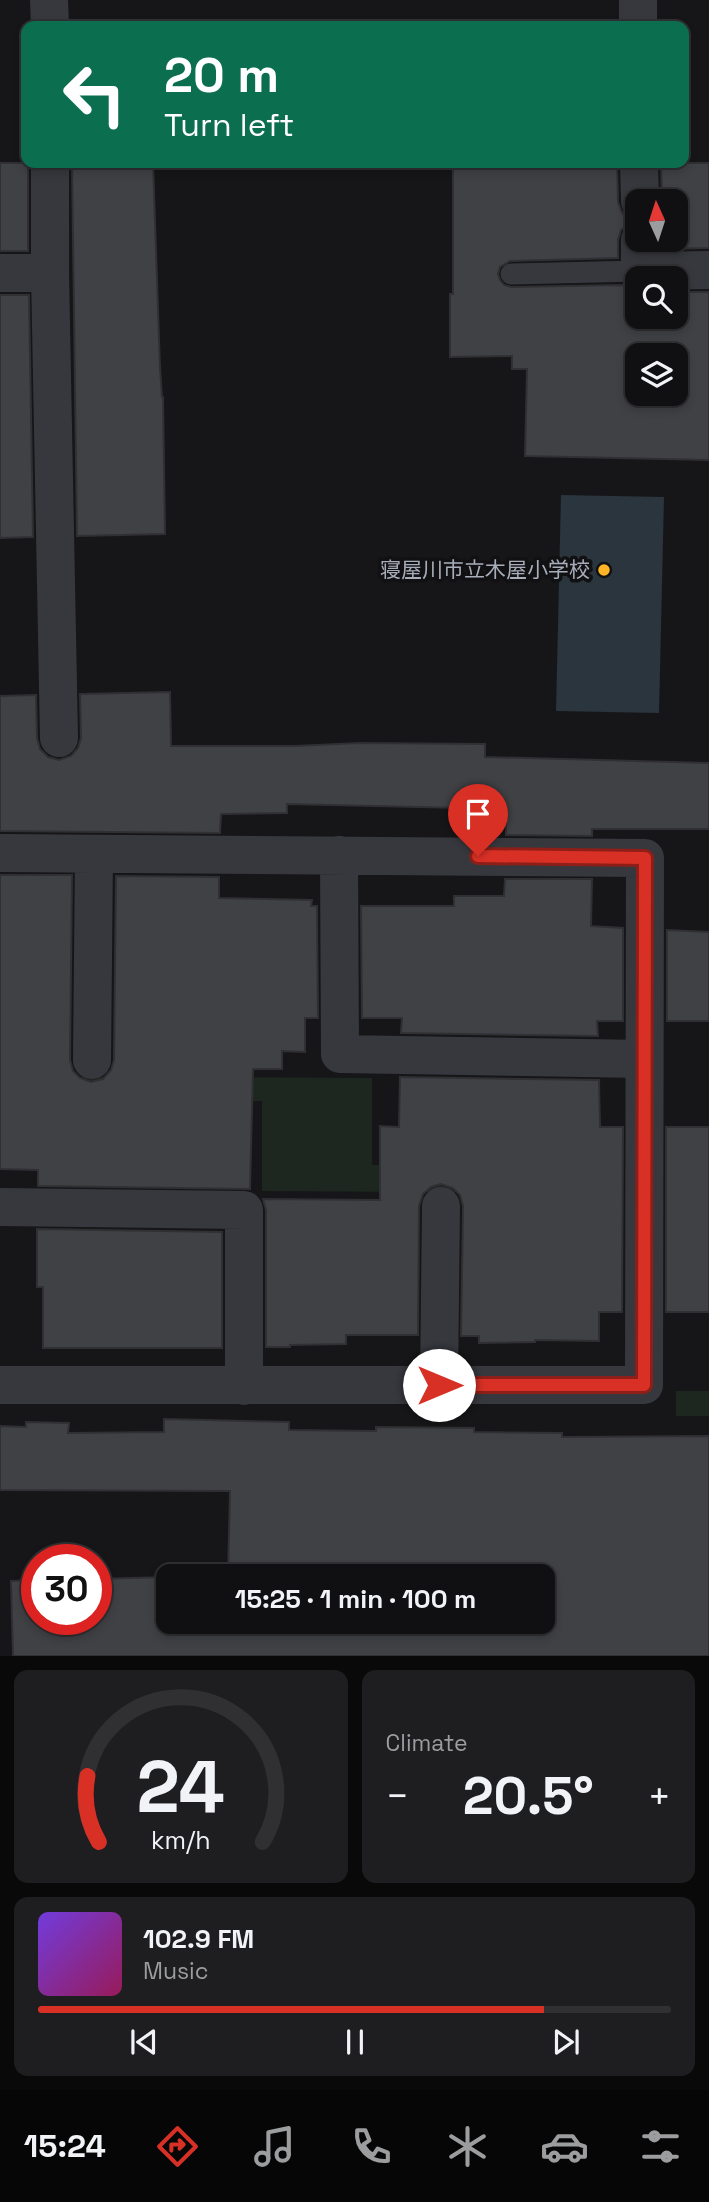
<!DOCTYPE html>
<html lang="en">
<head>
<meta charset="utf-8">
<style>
	:root { --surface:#101012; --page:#1e1e20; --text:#f1f3f6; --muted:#9c9d9f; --line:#303032; --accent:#d93025 }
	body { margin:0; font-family:"Space Grotesk","Noto Sans JP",sans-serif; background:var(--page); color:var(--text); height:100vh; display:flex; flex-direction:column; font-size:26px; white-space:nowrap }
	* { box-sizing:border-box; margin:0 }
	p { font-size:23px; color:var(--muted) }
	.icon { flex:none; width:38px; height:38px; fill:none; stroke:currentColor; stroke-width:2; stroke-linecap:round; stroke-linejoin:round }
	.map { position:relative; height:1656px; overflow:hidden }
	.sheet { display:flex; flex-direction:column; gap:14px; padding:14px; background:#09090a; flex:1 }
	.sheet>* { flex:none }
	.guide { position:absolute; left:21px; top:21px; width:668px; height:147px; border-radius:14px; box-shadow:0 4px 10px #0003,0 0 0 2px var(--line); background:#0b6e4f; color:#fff; overflow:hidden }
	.needle { width:46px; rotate:357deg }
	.fabs { position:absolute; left:625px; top:189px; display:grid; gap:14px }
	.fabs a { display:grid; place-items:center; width:63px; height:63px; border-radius:14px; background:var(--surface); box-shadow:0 4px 10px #0003,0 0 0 2px var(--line); font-size:35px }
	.speed { position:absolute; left:21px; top:1544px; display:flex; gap:14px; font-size:35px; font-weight:700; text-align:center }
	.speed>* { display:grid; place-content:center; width:91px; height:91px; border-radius:50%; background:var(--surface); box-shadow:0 4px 10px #0003,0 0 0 2px var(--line); line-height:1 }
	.speed .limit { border:10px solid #d22; background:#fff; color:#111 }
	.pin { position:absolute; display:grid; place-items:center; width:60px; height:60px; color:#fff; margin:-72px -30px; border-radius:50% 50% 50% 0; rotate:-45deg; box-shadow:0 0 7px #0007 }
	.pin .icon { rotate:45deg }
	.me { position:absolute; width:77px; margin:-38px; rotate:90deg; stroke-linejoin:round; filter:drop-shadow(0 0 5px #0008) }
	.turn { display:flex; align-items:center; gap:24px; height:147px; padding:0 28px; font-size:32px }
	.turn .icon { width:91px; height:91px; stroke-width:2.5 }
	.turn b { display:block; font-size:49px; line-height:60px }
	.big { font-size:52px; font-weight:800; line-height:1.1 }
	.sheet .widget { flex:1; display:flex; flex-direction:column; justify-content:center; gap:10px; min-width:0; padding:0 24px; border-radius:14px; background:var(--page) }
	.sheet .dial { align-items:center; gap:0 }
	.dial svg { height:182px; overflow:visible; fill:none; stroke:var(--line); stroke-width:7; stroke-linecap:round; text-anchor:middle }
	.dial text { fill:var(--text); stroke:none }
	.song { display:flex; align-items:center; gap:21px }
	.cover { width:84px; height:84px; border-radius:10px; background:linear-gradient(135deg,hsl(260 70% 55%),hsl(330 70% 35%)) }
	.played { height:7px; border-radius:4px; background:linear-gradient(90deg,var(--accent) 80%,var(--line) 80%) }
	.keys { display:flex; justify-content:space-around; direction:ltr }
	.heat { display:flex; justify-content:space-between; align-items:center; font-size:38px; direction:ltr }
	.sheet .tiles { flex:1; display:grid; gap:14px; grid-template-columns:1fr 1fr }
	.widget:last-child { grid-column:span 2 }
	.trip { position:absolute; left:156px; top:1564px; width:399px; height:70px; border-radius:14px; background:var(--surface); box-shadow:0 4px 10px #0003,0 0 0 2px var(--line); font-weight:800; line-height:70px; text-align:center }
	.menu { display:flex; height:112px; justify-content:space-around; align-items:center; background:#060607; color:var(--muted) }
	.menu .icon { width:49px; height:49px }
	.menu .on { color:var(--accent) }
	.menu b { font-size:32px; color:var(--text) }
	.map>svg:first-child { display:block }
</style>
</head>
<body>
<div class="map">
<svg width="709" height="1656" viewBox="0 0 709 1656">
	<rect width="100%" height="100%" fill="#161618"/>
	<path fill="#1e271f" d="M 0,1076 L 372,1078 L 372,1165 L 618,1166 L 618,1193 L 262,1191 L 262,1101 L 0,1100 Z
		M 676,1391 L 709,1391 L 709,1416 L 676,1416 Z"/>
	<path fill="#2b353d" d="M 561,495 L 664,497 L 659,713 L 556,711 Z"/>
	<path fill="#404145" stroke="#303034" stroke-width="2" fill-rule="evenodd" d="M 0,163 L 28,163 L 28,251 L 0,251 Z
		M 72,163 L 153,163 L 160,368 L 162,397 L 163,397 L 165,534 L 77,536 Z
		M 453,163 L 617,163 L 618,202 L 622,213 L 631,221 L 621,230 L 618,240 L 618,258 L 510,261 L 500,267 L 498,274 L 500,280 L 504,285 L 511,287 L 623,285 L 630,290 L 637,292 L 637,317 L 676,317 L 676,292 L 709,292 L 709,460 L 525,456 L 527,369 L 512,369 L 512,356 L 450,357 L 450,294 L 453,294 ZM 637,355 L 676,355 L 676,394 L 637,394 Z
		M 661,163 L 709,163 L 709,248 L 662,249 L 662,240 L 676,240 L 676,201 L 662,201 Z
		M 0,295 L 29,295 L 33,537 L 0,538 Z
		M 170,692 L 171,746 L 295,746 L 359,743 L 485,744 L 485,757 L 709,763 L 709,829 L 592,829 L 592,836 L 506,835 L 506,809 L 287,804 L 287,813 L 221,814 L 220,833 L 0,831 L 0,696 L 36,695 L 37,738 L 40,749 L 48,757 L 59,760 L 71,756 L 78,748 L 81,738 L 80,694 Z
		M 0,875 L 72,875 L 70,1060 L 73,1071 L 80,1078 L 91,1082 L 103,1079 L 111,1070 L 114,1060 L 116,876 L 219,877 L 219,898 L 312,900 L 311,906 L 317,906 L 318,1018 L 305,1018 L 305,1052 L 282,1051 L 282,1069 L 253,1069 L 250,1189 L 38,1186 L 38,1170 L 0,1169 Z
		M 505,879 L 592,879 L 591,926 L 623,928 L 623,1021 L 597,1021 L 598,1036 L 401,1033 L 402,1018 L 362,1018 L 361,906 L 454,906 L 454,896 L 504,896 Z
		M 667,930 L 709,932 L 709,1021 L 667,1021 Z
		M 400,1077 L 599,1080 L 600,1127 L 623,1127 L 622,1312 L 599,1312 L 599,1341 L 535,1340 L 535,1342 L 479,1343 L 479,1336 L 461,1336 L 463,1206 L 460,1195 L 453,1188 L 441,1184 L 431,1187 L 423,1194 L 419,1206 L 418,1335 L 346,1335 L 346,1344 L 290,1345 L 290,1347 L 266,1347 L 266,1210 L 263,1199 L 380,1200 L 380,1126 L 399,1127 Z
		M 666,1127 L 709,1127 L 709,1312 L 666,1312 Z
		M 37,1229 L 222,1232 L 222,1348 L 43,1348 L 43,1287 L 37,1287 Z
		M 164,1419 L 289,1422 L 289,1430 L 376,1431 L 376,1427 L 474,1428 L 474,1432 L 562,1433 L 562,1437 L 709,1436 L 709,1656 L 13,1656 L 11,1581 L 37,1580 L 37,1619 L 96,1619 L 96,1579 L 168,1577 L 168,1622 L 542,1622 L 542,1577 L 188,1577 L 228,1576 L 230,1491 L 0,1490 L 0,1426 L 26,1427 L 26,1422 L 69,1423 L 68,1433 L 164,1432 Z"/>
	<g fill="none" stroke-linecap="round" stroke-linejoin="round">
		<path stroke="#37383e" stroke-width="21" d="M 511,274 L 640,271"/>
		<path stroke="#37383e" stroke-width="38" d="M 49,0 L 50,26
			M 638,0 L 638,26
			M 639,163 L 640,201
			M 640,240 L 640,271 L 709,270
			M 0,273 L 50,273 L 50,163
			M 50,273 L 59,738
			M 0,853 L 645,858 L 644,1385 L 0,1385
			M 339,855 L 340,1054 L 644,1059
			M 92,1060 L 94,854
			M 0,1207 L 244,1210 L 244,1386
			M 439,1385 L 441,1206"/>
	</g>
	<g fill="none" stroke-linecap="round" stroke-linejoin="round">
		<defs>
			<path id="route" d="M 439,1385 L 644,1385 L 645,858 L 478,856"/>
		</defs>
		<use href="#route" stroke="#8d1f18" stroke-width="18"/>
		<use href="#route" stroke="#d93025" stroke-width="12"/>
	</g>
	<circle fill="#ffb327" stroke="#111113" stroke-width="2.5" cx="604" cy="570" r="7"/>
	<g text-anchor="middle" stroke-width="7" stroke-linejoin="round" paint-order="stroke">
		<g font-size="21" fill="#a7adb9" stroke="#111113" text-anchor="end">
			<text x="590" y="577">寝屋川市立木屋小学校</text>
		</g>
	</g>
</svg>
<div class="fabs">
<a><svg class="needle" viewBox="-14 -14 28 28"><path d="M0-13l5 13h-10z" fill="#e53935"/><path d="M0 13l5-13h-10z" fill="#9c9d9f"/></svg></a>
<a><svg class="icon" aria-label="search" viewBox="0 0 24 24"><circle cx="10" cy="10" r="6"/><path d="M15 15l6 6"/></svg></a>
<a><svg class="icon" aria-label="layers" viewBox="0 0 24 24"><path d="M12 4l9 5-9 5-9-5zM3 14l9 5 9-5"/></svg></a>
</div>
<div class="speed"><div class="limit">30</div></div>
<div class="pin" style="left:478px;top:856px;background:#d93025"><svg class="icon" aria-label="arrive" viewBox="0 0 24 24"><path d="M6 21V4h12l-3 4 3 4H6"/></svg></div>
<svg class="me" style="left:439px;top:1385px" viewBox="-20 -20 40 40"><circle r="19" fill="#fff"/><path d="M0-13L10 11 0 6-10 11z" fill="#d93025"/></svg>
<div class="trip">15:25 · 1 min · 100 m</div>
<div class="guide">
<div class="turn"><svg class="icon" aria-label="left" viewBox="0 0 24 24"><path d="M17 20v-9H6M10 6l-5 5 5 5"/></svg><div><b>20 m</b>Turn left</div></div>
</div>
</div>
<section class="sheet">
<div class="tiles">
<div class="widget dial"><svg viewBox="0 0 100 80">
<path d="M14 69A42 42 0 1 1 86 69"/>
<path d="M14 69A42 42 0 0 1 9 40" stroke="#d93025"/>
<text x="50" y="56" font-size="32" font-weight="700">24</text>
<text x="50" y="72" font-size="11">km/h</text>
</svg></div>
<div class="widget"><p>Climate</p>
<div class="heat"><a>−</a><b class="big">20.5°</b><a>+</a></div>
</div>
<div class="widget">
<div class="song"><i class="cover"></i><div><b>102.9 FM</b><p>Music</p></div></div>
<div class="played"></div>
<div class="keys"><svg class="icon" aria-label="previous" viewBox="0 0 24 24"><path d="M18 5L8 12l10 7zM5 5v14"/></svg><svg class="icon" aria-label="pause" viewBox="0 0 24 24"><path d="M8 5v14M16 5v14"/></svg><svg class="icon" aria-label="next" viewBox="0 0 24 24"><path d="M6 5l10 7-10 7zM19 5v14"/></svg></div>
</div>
</div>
</section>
<nav class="menu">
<b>15:24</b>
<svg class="icon on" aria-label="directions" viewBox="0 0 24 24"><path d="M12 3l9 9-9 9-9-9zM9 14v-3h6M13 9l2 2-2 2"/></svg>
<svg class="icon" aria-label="music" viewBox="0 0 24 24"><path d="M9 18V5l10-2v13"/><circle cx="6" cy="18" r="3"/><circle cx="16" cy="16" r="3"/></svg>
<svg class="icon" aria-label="phone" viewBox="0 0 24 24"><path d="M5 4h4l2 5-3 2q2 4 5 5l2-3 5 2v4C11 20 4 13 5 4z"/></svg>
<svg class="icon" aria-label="climate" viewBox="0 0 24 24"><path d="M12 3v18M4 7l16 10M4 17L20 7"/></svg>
<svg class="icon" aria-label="car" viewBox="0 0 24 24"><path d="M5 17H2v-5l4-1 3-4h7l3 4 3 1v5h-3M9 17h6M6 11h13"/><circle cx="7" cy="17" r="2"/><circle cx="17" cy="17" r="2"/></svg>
<svg class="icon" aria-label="filters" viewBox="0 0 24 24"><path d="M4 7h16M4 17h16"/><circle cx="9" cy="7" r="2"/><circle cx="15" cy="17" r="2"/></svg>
</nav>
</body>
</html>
